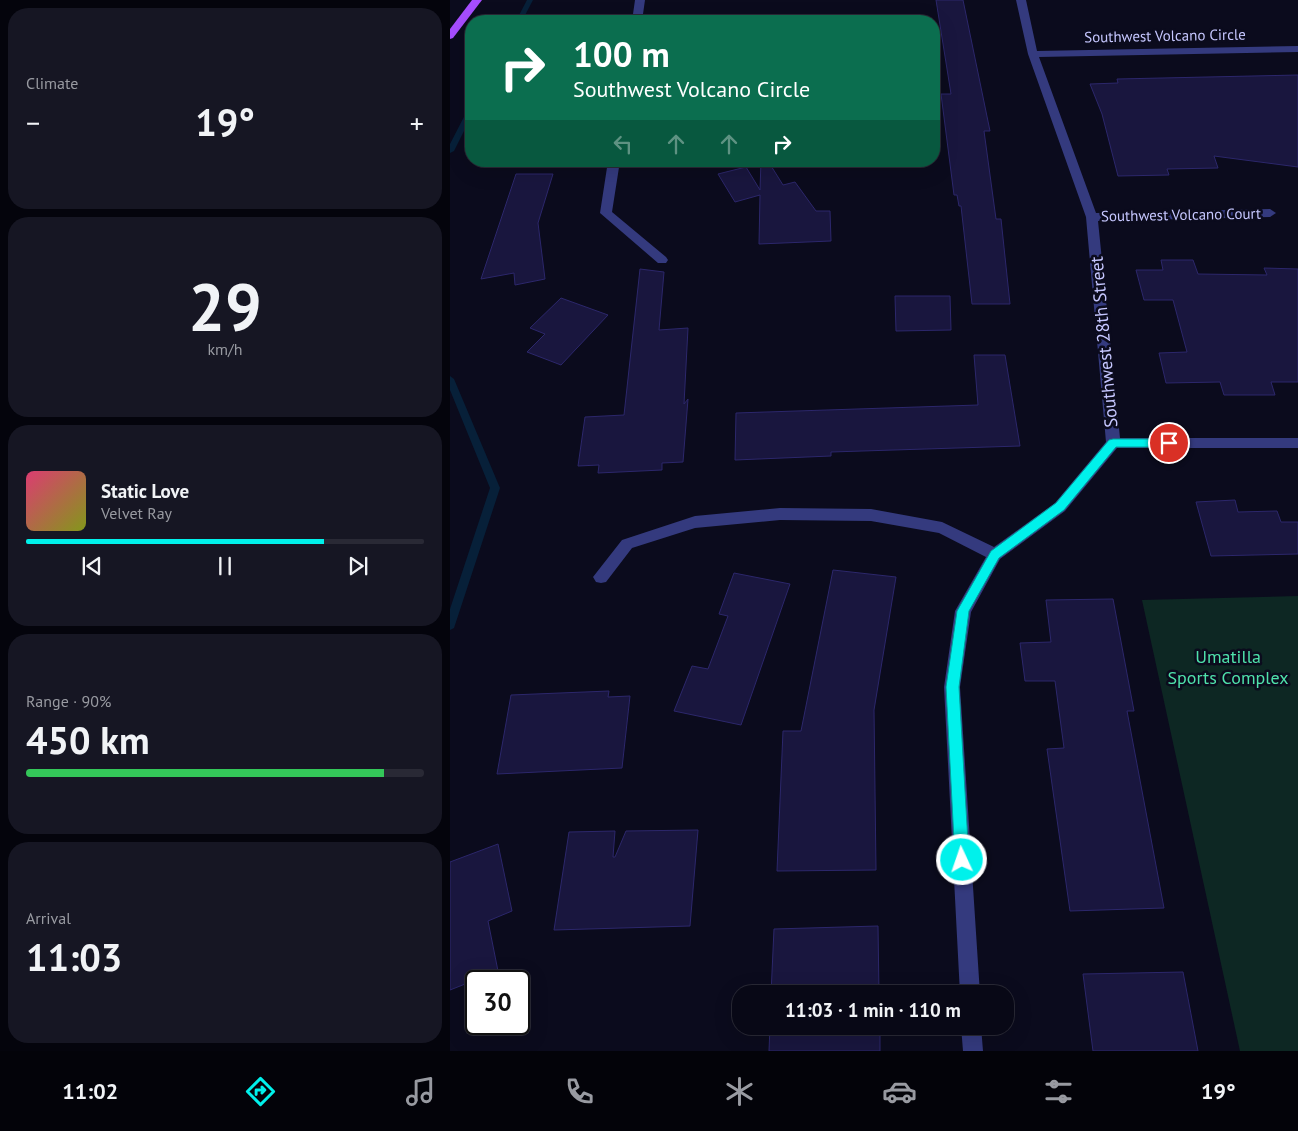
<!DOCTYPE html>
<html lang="en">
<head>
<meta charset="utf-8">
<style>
	:root { --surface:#080816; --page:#161623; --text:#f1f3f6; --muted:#989aa1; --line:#292935; --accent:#00f1eb }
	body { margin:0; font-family:"PT Sans",sans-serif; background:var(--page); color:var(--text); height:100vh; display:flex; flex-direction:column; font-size:19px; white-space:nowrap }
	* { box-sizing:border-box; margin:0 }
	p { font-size:16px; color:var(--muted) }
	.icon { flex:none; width:28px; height:28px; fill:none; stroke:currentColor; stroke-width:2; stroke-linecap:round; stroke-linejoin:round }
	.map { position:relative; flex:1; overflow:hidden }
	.sheet { display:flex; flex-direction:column; gap:8px; padding:8px; background:#04040c; width:450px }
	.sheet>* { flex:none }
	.guide { position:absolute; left:15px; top:15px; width:475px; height:152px; border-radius:20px; box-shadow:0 5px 20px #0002,0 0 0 1px var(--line); background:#0b6e4f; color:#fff; overflow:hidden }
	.speed { position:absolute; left:15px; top:970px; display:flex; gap:10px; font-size:25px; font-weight:700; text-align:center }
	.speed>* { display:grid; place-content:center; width:65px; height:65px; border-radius:50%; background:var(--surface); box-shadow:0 5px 20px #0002,0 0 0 1px var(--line); line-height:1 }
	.speed .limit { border:2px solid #111; border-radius:8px; background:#fff; color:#111 }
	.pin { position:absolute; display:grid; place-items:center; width:42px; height:42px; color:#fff; margin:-21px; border:2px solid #fff; border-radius:50%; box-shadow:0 1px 5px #0007 }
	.me { position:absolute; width:55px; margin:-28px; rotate:357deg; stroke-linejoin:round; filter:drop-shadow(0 0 4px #0008) }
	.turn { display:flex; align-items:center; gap:18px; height:105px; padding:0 25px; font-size:22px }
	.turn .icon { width:65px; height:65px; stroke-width:2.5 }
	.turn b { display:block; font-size:35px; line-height:42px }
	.lanes { display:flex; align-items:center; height:48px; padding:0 25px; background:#0003; justify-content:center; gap:25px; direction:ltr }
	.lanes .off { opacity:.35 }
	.big { font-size:38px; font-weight:700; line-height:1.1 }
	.sheet .tile { flex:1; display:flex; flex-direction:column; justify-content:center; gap:8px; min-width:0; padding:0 18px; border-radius:20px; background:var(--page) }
	.sheet .dial { align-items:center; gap:0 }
	.dial b { font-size:65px; line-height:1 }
	.song { display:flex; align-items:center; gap:15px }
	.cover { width:60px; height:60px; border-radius:8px; background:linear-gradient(135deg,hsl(340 70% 55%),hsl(70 70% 35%)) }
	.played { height:5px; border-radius:2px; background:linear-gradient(90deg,var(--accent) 75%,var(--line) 75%) }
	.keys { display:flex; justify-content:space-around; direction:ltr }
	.heat { display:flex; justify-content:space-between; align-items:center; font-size:28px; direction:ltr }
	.charge { height:8px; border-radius:4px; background:linear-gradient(90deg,#34c759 90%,var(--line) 0) }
	.trip { position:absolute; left:282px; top:985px; width:282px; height:50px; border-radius:20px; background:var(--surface); box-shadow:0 5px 20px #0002,0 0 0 1px var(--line); font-weight:700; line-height:50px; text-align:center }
	.tabs { display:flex; height:80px; justify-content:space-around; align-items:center; background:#030309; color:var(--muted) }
	.tabs .icon { width:35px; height:35px }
	.tabs .current { color:var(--accent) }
	.tabs b { font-size:22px; color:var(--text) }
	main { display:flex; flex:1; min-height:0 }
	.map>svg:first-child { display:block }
</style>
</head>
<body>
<main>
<section class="sheet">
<div class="tile"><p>Climate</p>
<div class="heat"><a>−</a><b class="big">19°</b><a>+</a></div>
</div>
<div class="tile dial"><b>29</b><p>km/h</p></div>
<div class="tile">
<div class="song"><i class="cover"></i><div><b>Static Love</b><p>Velvet Ray</p></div></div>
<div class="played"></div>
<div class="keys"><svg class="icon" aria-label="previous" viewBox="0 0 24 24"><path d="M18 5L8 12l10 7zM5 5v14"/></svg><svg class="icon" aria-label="pause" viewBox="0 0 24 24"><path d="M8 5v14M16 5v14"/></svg><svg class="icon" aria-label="next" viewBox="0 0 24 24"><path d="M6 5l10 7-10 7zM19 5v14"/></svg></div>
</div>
<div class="tile"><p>Range · 90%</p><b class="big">450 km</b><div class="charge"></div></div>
<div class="tile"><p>Arrival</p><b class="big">11:03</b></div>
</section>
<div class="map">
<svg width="848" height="1051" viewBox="0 0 848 1051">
	<rect width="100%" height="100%" fill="#0b0b1d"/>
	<path fill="#0d2723" d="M 848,596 L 848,1051 L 790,1051 L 692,600 Z"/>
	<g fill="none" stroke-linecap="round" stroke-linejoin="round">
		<path fill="#072039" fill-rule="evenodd" d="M 77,0 L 83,0 L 72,21 L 66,21 Z
			M 21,109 L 21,117 L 4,151 L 0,153 L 0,144 L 17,111 Z
			M 0,376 L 4,379 L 50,488 L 5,625 L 4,628 L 0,630 L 0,609 L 40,488 L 0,390 Z"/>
	</g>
	<path fill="#19163e" stroke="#2c276b" d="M 486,0 L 513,0 L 540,131 L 534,131 L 546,219 L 551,219 L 560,304 L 522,304 L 511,206 L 509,206 L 507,195 L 504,195 L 491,94 L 501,94 Z
		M 848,75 L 848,167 L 764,156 L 768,168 L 717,169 L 719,175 L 668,176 L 652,114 L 640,84 L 668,83 L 667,79 Z
		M 311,161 L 318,161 L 333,185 L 345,182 L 366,211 L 380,211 L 381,241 L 309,244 L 310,195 L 285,202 L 268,174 L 296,167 L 310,190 Z
		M 66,174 L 103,174 L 88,223 L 95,279 L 65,285 L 64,273 L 31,279 Z
		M 711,260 L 743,260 L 748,274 L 817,275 L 814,268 L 848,269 L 848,382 L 821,382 L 825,395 L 774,395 L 770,382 L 716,383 L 709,353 L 737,352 L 723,300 L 694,300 L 686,270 L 713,270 Z
		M 190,269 L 214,272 L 209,330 L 238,328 L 234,404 L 238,399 L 233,462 L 212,463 L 212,470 L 148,473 L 149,465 L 128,466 L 135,417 L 174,415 Z
		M 445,296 L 500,296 L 501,330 L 446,331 Z
		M 111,298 L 158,315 L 111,365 L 77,352 L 95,334 L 80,328 Z
		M 524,355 L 555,355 L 570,446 L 381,452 L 381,456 L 285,460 L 286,413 L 528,405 Z
		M 785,500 L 788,512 L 827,511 L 831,522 L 848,522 L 848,554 L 761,556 L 746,502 Z
		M 383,570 L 446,577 L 424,710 L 426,870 L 327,871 L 333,731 L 351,731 Z
		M 284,573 L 340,584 L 291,725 L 224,711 L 242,666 L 258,669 L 278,616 L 269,614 Z
		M 663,599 L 684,711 L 677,711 L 714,908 L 620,911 L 597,749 L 614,748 L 605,681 L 575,681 L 570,643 L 601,642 L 596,600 Z
		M 159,691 L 158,697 L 180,696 L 172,768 L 47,774 L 61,695 Z
		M 248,830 L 240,926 L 104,930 L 119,832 L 165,831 L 163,857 L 165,857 L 176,831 Z
		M 48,844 L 62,911 L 38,921 L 48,971 L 0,990 L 0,862 Z
		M 428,926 L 429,994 L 321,994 L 324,929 Z
		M 733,972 L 748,1051 L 643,1051 L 633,974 Z
		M 320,1026 L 430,1026 L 430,1051 L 319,1051 Z"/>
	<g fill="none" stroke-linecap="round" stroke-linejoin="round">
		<path fill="#343a7e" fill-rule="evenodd" d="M 185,0 L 195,0 L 192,21 L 182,21 Z
			M 566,0 L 576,0 L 587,51 L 848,46 L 848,52 L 589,57 L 646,213 L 820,209 L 826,213 L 820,217 L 648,221 L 670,438 L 848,438 L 848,448 L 667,448 L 615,511 L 550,559 L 521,612 L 510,687 L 530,994 L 510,994 L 494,687 L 505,611 L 536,557 L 489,533 L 421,521 L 330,520 L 245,528 L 182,548 L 156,582 L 151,583 L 146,582 L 143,577 L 172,540 L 245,516 L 330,508 L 421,509 L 492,522 L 544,547 L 605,503 L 656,442 L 636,217 L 578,54 Z
			M 158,161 L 170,161 L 162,212 L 216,257 L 218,260 L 216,263 L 208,263 L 150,213 Z
			M 511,1026 L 531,1026 L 533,1051 L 513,1051 Z"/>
		<path fill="#a64dff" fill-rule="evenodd" d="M 22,0 L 32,0 L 3,38 L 0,39 L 0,29 Z"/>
	</g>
	<path fill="#00f1eb" stroke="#009d99" d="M 663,439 L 719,439 L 724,443 L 719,447 L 666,447 L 614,510 L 549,558 L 519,611 L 509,687 L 519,860 L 517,865 L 512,867 L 507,865 L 505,860 L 496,687 L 507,611 L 541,551 L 606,503 L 659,440 Z"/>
	<g text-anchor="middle" stroke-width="5" stroke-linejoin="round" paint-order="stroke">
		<g font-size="15" fill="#c6c7ff" stroke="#0b0b1d">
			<text transform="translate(715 36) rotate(-1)" y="5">Southwest Volcano Circle</text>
			<text transform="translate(731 215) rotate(-1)" y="5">Southwest Volcano Court</text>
		</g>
		<g font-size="18" fill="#c6c7ff" stroke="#0b0b1d">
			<text transform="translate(654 342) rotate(-95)" y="6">Southwest 28th Street</text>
		</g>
		<g font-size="18" fill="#4fe2ab" stroke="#0b0b1d">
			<text x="778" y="663">Umatilla<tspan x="778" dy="21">Sports Complex</tspan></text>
		</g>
	</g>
</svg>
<div class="speed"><div class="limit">30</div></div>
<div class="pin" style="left:719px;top:443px;background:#d93025"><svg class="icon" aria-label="arrive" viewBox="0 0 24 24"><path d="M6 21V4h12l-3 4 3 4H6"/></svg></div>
<svg class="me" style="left:512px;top:860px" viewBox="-20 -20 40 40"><circle r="17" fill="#00f1eb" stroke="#fff" stroke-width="3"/><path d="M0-11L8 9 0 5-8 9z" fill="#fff"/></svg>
<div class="trip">11:03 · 1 min · 110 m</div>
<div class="guide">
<div class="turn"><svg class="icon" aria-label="right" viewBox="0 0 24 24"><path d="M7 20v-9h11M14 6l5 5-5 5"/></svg><div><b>100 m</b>Southwest Volcano Circle</div></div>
<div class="lanes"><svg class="icon off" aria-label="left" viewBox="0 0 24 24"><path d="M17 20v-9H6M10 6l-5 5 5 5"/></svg><svg class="icon off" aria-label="ahead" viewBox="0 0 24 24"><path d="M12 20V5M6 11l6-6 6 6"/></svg><svg class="icon off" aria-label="ahead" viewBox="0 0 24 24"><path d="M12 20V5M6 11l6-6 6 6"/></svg><svg class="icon" aria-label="right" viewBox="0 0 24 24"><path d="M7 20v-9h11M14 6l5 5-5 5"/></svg></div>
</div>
</div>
</main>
<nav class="tabs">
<b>11:02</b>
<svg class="icon current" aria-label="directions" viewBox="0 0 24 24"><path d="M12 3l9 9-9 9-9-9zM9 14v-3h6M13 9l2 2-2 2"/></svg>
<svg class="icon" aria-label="music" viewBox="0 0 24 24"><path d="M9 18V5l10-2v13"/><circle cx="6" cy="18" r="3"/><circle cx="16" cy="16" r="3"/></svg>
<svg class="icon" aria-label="phone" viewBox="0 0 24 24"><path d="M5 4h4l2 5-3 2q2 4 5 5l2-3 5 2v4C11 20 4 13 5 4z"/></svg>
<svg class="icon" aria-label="climate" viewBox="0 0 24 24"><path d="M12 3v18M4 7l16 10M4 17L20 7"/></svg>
<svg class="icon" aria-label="car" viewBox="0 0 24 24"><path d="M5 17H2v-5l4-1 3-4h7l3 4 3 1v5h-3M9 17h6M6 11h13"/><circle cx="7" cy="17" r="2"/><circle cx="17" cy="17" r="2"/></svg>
<svg class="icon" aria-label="filters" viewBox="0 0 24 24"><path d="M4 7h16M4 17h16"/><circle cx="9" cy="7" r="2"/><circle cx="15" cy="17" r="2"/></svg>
<b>19°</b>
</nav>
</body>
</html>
